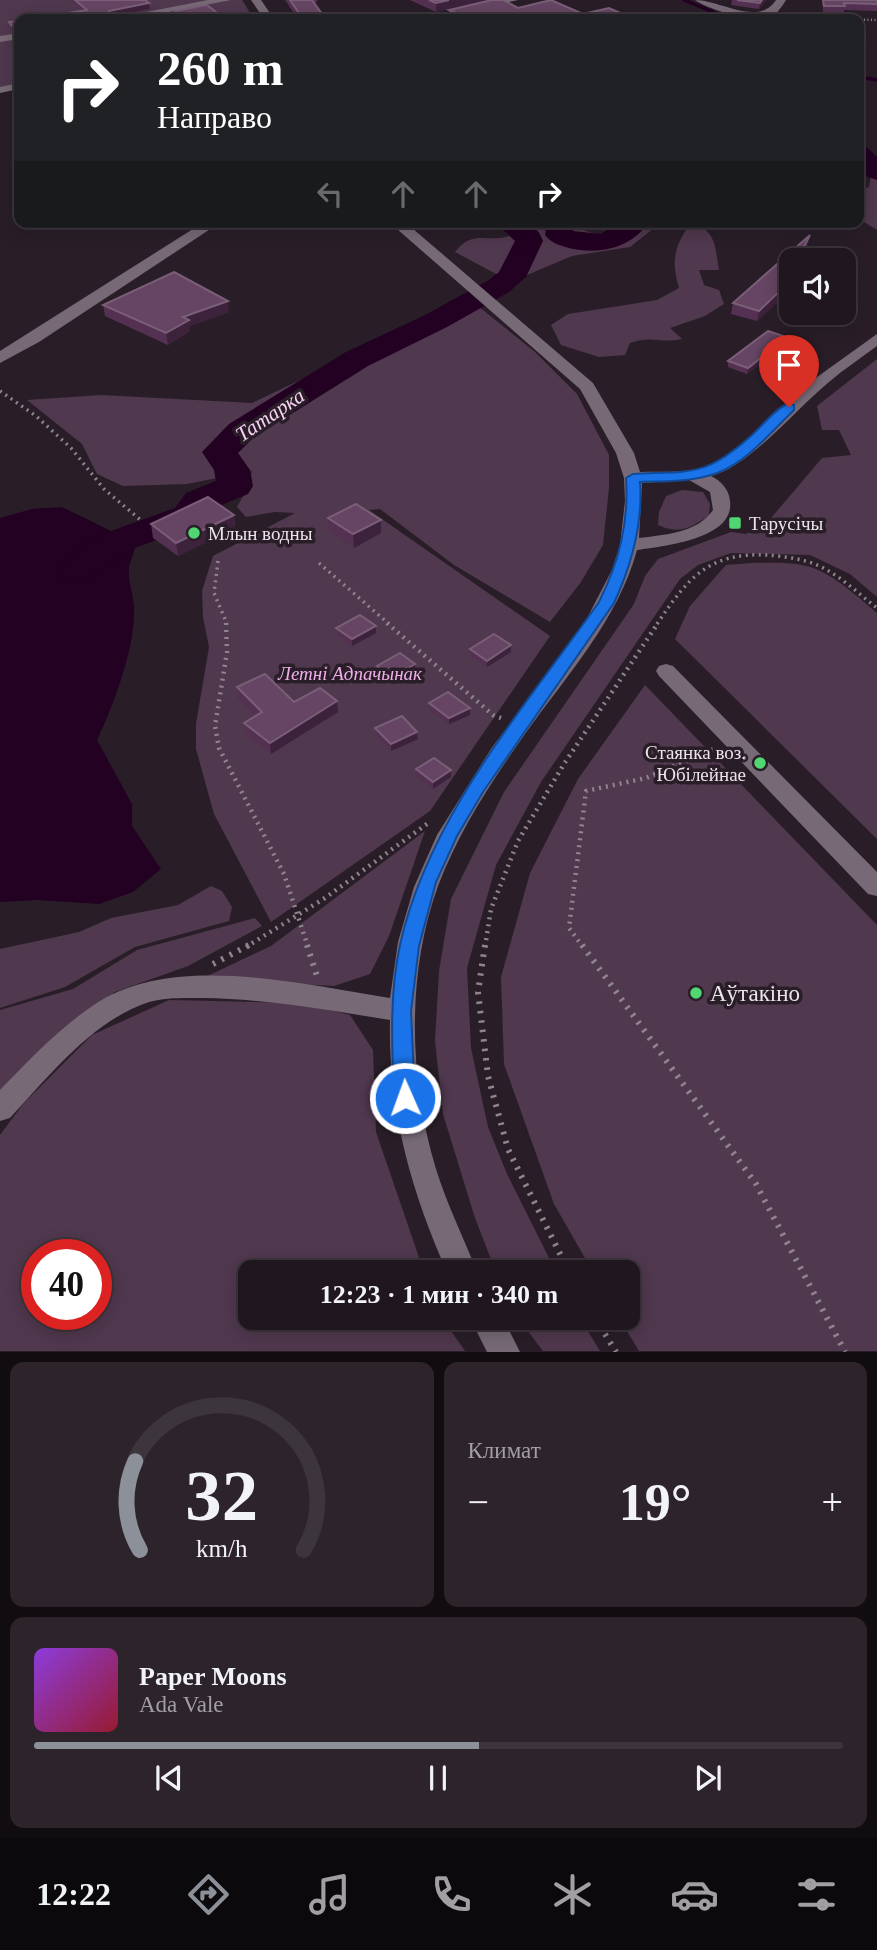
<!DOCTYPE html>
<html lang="ru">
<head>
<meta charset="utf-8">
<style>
	:root { --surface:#1f161e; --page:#2c232b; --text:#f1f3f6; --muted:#a19fa4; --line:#3c353c; --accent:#8c9099 }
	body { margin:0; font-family:Georgia,serif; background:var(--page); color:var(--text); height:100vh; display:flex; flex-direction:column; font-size:26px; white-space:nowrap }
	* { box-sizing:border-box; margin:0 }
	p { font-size:23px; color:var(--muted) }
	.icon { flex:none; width:38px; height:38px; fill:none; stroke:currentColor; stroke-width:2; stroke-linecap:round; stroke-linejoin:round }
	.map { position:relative; height:1352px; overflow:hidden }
	.panel { display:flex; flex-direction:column; gap:10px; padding:10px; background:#110c10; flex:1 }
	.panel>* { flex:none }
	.hud { position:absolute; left:14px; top:14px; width:850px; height:214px; border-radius:14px; box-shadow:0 4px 18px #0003,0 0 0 2px var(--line); background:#202124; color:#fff; overflow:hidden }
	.tools { position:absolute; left:779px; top:248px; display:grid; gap:14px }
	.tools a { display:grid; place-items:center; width:77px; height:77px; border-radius:14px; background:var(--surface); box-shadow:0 4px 18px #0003,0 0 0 2px var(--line); font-size:35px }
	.speed { position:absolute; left:21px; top:1239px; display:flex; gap:14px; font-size:35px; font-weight:700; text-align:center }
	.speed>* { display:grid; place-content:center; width:91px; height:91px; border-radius:50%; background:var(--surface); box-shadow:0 4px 18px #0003,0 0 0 2px var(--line); line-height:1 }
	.speed .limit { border:10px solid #d22; background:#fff; color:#111 }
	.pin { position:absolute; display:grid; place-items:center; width:60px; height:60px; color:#fff; margin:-72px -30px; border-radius:50% 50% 50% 0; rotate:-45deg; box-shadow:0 0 7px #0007 }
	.pin .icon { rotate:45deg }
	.me { position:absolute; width:77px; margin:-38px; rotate:358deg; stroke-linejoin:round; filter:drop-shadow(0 0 5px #0008) }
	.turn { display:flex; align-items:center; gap:24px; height:147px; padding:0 28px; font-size:32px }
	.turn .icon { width:91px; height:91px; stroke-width:2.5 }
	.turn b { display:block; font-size:49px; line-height:60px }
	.lanes { display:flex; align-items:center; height:66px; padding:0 28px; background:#0003; justify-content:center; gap:35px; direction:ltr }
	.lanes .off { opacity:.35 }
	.big { font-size:52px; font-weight:700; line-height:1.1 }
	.panel .card { flex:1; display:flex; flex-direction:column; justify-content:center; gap:10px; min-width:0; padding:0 24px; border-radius:14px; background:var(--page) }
	.panel .dial { align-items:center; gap:0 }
	.dial svg { height:182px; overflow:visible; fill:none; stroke:var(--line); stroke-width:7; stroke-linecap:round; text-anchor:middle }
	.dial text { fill:var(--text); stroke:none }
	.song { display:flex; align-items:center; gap:21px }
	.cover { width:84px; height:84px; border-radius:10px; background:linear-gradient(135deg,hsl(270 70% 55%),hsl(350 70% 35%)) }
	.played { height:7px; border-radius:4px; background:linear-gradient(90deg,var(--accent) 55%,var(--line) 55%) }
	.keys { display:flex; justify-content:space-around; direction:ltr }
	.heat { display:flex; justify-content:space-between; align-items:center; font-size:38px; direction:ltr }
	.panel .tiles { flex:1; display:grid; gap:10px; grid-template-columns:1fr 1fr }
	.card:last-child { grid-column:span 2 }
	.trip { position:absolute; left:238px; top:1260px; width:402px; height:70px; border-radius:14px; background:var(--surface); box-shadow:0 4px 18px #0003,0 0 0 2px var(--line); font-weight:700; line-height:70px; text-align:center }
	.tab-bar { display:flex; height:112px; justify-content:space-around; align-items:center; background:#0c090c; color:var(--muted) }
	.tab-bar .icon { width:49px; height:49px }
	.tab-bar .active { color:var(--accent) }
	.tab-bar b { font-size:32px; color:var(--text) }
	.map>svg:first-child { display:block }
</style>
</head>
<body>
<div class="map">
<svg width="877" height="1352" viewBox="0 0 877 1352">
	<rect width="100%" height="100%" fill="#291e28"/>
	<path fill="#50384e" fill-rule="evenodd" d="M 0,0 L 242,0 L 254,19 L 19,19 L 19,85 L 0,88 Z
		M 859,150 L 877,157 L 877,230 L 859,219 L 859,191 L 869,187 L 871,177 L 859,168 Z
		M 536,222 L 573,222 L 583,230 L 599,235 L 614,222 L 673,222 L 659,224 L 630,247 L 572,256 L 527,275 L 498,275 L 455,252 C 472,230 485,242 506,237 C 516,234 525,225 536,222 Z
		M 691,223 C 717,230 715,248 719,270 L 699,270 L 704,285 L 719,290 L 724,304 L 705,316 L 670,328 L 682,339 C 660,344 653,335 630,343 L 625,355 L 599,357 L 561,345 L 551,325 L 568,314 L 657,300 L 679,288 C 671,262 674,245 691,223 Z
		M 478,306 L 535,352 L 577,394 L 609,455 L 609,488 L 603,545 L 581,582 L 550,622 L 454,565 L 380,509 L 369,510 L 550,636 L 430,811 L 271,922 L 214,814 L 196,749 L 196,724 L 209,647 L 203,617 L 202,591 L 213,556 L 295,513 L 275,512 L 246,517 L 237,507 L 247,489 L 252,471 L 187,484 L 123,486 L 97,474 L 82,444 L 27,400 L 101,395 L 252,403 L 376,344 L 377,356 Z
		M 877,359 L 877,597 L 850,574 L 810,555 L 731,553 L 698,565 L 680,579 L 541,782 L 496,865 L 467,968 L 471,1048 L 488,1127 L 507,1174 L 556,1272 L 496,1272 L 475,1218 L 443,1114 L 435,1041 L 439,971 L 451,899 L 504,792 L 634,604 L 645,576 L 658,559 L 731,532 L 746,534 L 766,524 L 822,458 L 851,455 L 839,430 L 822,430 L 817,406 Z
		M 682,490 L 703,492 L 710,504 L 709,516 C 689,528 681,535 658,525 L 659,512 L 666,496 Z
		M 752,563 C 772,563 799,561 818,570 C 840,580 859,598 877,613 L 877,839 L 675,639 L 690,606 L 726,565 Z
		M 645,685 L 877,925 L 877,1351 L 639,1351 L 619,1318 L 628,1318 L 628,1272 L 593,1272 L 554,1204 L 504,1064 L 501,977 L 530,873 L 578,779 Z
		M 425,831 L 389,936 L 370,974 L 334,986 L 201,979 L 271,946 Z
		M 211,886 L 222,891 L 232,907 L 229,921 L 135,947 L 65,987 L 0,1008 L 0,949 L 79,932 L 111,918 L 178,905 Z
		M 255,918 L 262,926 L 188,966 L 115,992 L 27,1063 L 0,1096 L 0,1010 L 73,989 L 137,950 Z
		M 169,1000 L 303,1003 L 350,1015 L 373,1050 L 376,1132 L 424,1272 L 250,1272 L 250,1318 L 442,1318 L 465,1351 L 0,1351 L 0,1135 L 23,1104 L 92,1035 ZM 37,1255 L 96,1255 L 96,1314 L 37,1314 Z
		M 518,1318 L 580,1318 L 600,1351 L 543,1351 Z"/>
	<path fill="#220122" d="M 62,507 L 136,543 C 135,552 130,560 129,568 C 128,582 133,593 134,606 C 136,646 114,704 97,740 L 132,804 L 132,826 L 161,869 L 133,892 L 99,904 L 37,900 L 0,902 L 0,518 L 32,509 Z"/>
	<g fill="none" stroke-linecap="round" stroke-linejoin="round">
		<path stroke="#220122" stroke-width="3.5" d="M 684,0 L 730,19
			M 859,77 L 877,80"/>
		<path fill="#220122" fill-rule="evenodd" d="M 859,145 L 868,148 L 877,157 L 877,180 L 868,177 L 859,168 Z
			M 501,222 C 520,222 536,220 543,241 L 526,277 L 509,292 L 447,327 L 368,366 L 253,438 L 238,453 L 250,470 L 253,486 L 248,494 L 212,509 L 201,524 L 137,547 L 90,577 L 76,581 L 62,577 L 57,569 L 71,553 L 111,531 L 175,508 L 186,493 L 216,481 L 214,470 L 202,452 L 229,424 L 346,352 L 425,315 L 489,280 L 499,272 L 515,241 L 500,227 Z
			M 547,222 L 575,222 L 573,231 L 600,234 L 618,222 L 649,222 C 630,249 599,255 569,248 C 559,245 551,243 545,235 Z"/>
		<path stroke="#8f858e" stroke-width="2.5" stroke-dasharray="1 2.5" stroke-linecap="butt" d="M 787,18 L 877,20"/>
		<path stroke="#8f858e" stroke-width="3.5" stroke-dasharray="2 4.5" stroke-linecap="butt" d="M 0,391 L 36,416 L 71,448 L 104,489 L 143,522
			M 218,561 L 214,593 L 227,624
			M 319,563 L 389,624
			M 657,624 C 688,578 708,552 768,555 C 787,557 808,559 825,569 C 844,579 860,595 877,608"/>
		<path stroke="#8f858e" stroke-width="4.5" stroke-dasharray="2 5" stroke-linecap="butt" d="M 226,623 L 227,652 L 215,726 L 219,748 L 284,874 L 308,947
			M 387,623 L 493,715 L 501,718
			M 246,947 L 325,898 L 431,821
			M 485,947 L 491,909 L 518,841 L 564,764 L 658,623
			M 583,947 L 569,928 L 586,791 L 646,778 L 714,749"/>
		<path stroke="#8f858e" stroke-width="6" stroke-dasharray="2.5 7" stroke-linecap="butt" d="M 307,945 L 317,976
			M 485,945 L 478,992 L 488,1076 L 508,1149 L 569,1272
			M 582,945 L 756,1184 L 845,1352
			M 213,964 L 249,945
			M 595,1318 L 616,1352"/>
		<path fill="#776a76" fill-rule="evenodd" d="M 208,0 L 231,0 L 132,19 L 110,19 Z
			M 251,0 L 261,0 L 274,19 L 264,19 Z
			M 499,0 L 518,0 L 437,19 L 419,19 Z
			M 695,0 C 720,0 759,27 776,0 L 786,0 C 781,8 775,16 768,19 C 755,24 707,9 695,0 Z
			M 19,33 L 19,39 L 0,42 L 0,36 Z
			M 19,83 L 19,89 L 0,93 L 0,87 Z
			M 204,222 L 221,222 L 39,342 L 0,363 L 0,351 Z
			M 389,222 L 405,222 L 593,383 L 634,453 L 640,472 C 662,471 690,474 710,465 C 743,450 770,417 797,393 L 770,373 L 768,370 L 770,367 L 782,367 L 806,385 L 877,334 L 877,346 C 861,358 844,369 829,382 C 797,408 749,467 711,476 C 721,481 729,489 730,501 C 735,539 664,546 637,550 C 618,620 566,676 525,734 C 491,782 459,831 438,886 C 406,974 409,1080 436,1169 C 447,1205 464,1238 477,1272 L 447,1272 C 411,1191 388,1110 390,1020 C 328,1010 266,999 203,998 C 186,998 166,997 149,1002 C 92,1021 50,1075 10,1118 L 0,1121 L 0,1090 C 31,1058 62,1025 100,1001 C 179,953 304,985 390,998 L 398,942 L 414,887 L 437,835 L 491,749 L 584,624 L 612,570 L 620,545 L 625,501 L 624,478 L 616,453 L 580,389 ZM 689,480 L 710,492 L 713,510 C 698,533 663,535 639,538 L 642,483 Z
			M 666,664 L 673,666 L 877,872 L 877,896 L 868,894 L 659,676 L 656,671 L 659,666 Z
			M 470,1318 L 503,1318 L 520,1352 L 487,1352 Z"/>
	</g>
	<path fill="#543152" d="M 70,0 L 145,0 L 150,9 L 113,16 L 82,11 Z
		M 285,0 L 317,0 L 317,2 L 314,3 L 322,19 L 298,19 Z
		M 410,0 L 487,0 L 436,12 Z
		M 732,0 L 766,0 L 759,9 L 731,5 Z
		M 822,0 L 877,0 L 877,11 L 844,10 L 844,13 L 823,12 Z
		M 518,8 L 583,14 L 634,19 L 449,19 L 449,10 Z
		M 175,11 L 225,19 L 181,19 L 175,15 Z
		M 19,21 L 19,31 L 13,31 L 10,28 L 9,22 Z
		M 808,245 L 801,261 L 791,261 L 782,298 L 757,321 L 731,314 L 733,303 Z
		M 103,305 L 229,312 L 190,326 L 190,331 L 168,345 L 105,316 Z
		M 795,340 L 794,344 L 806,355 L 789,368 L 766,359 L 747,374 L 728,367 L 728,361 Z
		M 234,515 L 235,528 L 178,556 L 153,538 L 151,524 Z
		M 328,518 L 381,520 L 381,533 L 354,548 L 329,531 Z
		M 376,626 L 376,633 L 352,646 L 337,635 L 336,628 Z
		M 470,649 L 511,652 L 487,667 L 470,656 Z
		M 415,664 L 415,671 L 393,684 L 378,673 L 377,666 Z
		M 237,687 L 294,702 L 338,712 L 271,754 L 245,733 L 244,723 L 255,716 L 238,698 Z
		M 429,703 L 470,715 L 449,724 L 429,710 Z
		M 375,728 L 417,732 L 418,739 L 391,751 L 376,735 Z
		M 416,769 L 451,777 L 433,789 L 416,776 Z"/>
	<path fill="#3c223b" d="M 449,0 L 487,0 L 436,12 L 436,3 Z
		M 762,0 L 766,0 L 759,9 L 760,3 Z
		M 149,3 L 150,9 L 109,17 L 107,15 L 109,11 Z
		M 322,14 L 322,19 L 301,19 L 301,16 Z
		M 810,235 L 808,245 L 801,261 L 797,261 Z
		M 791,273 L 791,280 L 782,298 L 757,321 L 759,311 Z
		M 228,301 L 229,312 L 190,326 L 190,331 L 168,345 L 166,333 L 183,317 Z
		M 807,349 L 806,355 L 789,368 L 790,362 Z
		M 767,353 L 766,359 L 747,374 L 748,368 Z
		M 234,515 L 235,528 L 178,556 L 176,543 Z
		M 381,520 L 381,533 L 354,548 L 353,534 Z
		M 376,626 L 376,633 L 352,646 L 352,639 Z
		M 511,645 L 511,652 L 487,667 L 487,661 Z
		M 415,664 L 415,671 L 393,684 L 393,677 Z
		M 337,701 L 338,712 L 271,754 L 270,743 Z
		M 470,708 L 470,715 L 449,724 L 449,718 Z
		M 417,732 L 418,739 L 391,751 L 391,744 Z
		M 451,770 L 451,777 L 433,789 L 433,782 Z"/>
	<path fill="#654563" stroke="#7a5e78" stroke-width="2" d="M 75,0 L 145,0 L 149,3 L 109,11 L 107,15 L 114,16 L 118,19 L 29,19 L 87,10 Z
		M 290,0 L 312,0 L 322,14 L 301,16 Z
		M 429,0 L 449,0 L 436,3 Z
		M 492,0 L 503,0 L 518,8 L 551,0 L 583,14 L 609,8 L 634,19 L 469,19 L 449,10 Z
		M 737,0 L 762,0 L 760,3 Z
		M 823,0 L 877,0 L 877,4 L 844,3 L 845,6 L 824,6 Z
		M 207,5 L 225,19 L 187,19 L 175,11 Z
		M 19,21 L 19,25 L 12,26 L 9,22 Z
		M 810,235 L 797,261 L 791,261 L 791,273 L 784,287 L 759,311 L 733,303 Z
		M 174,272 L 228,301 L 183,317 L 189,320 L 166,333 L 103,305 Z
		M 768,331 L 795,340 L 791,343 L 807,349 L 790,362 L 767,353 L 748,368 L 728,361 Z
		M 208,497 L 234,515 L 176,543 L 151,524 Z
		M 356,504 L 381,520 L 353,534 L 328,518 Z
		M 360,615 L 376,626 L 352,639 L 336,628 Z
		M 494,634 L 511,645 L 487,661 L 470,649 Z
		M 400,653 L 415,664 L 393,677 L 377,666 Z
		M 265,674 L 294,702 L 320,688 L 337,701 L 270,743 L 244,723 L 262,712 L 237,687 Z
		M 448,692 L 470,708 L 449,718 L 429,703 Z
		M 402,716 L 417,732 L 391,744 L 375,728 Z
		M 434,758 L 451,770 L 433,782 L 416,769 Z"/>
	<path fill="#1a73e8" stroke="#114b97" stroke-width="2" d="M 789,403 L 794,405 L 794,410 C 772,431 746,463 717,473 C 693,482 665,481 640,482 C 643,525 632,564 614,603 L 483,792 L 457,836 L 436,882 L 419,946 L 411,1011 L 415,1098 L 412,1105 L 405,1108 L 397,1105 L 394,1098 C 392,1047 389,996 400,945 C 428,817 525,707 599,602 C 619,562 629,523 626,478 L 633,474 C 692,471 706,477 752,435 C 763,425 776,408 789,403 Z"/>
	<g fill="#51d674" stroke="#291e28" stroke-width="2.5">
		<rect x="728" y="516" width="14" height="14" rx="3.5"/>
		<circle cx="194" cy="533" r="7"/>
		<circle cx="760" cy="763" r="7"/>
		<circle cx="696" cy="993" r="7"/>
	</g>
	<g text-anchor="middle" stroke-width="7" stroke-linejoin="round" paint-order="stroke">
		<g font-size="19" fill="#ece4eb" stroke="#291e28" text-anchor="start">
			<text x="749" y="530">Тарусічы</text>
			<text x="208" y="540">Млын водны</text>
			<text x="746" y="759" text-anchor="end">Стаянка воз.<tspan x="746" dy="22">Юбілейнае</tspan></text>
		</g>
		<g font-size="19" font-style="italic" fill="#eeaee9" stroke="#291e28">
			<text x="350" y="680">Летні Адпачынак</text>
		</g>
		<g font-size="21" font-style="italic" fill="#fad2f6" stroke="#291e28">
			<text transform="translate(270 415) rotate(-34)" y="7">Татарка</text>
		</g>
		<g font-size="23" fill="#ece4eb" stroke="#291e28" text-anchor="start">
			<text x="710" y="1001">Аўтакіно</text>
		</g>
	</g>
</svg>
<div class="tools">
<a><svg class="icon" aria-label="sound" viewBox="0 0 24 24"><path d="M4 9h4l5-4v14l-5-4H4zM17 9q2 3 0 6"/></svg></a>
</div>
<div class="speed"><div class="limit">40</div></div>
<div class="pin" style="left:789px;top:407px;background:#d93025"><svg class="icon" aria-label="arrive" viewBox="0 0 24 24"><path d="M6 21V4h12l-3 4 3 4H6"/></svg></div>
<svg class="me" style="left:405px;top:1098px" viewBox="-20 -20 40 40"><circle r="17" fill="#1a73e8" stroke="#fff" stroke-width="3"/><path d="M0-11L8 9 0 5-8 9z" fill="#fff"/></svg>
<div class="trip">12:23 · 1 мин · 340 m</div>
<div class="hud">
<div class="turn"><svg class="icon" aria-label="right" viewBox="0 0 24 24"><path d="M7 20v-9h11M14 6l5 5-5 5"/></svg><div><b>260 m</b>Направо</div></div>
<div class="lanes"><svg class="icon off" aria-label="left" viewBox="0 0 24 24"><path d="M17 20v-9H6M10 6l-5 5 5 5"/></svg><svg class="icon off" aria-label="ahead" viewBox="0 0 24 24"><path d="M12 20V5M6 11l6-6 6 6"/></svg><svg class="icon off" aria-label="ahead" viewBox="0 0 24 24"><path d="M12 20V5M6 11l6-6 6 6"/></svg><svg class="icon" aria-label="right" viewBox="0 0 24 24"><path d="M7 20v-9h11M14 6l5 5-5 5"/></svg></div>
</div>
</div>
<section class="panel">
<div class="tiles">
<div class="card dial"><svg viewBox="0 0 100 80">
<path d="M14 69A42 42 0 1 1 86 69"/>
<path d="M14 69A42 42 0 0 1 12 30" stroke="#8c9099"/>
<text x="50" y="56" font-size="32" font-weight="700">32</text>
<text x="50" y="72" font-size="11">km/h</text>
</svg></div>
<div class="card"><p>Климат</p>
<div class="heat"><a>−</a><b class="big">19°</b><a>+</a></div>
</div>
<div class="card">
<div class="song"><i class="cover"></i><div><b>Paper Moons</b><p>Ada Vale</p></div></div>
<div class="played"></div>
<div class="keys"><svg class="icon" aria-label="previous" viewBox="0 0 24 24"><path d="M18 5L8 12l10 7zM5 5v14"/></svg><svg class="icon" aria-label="pause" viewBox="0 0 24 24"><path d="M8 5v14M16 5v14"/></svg><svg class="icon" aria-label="next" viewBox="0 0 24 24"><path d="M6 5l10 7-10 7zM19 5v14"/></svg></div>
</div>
</div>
</section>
<nav class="tab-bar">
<b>12:22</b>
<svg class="icon active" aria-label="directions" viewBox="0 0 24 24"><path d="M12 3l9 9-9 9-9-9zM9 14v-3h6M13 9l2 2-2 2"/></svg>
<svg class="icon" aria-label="music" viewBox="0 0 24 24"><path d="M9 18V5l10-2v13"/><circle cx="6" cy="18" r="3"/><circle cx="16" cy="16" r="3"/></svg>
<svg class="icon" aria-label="phone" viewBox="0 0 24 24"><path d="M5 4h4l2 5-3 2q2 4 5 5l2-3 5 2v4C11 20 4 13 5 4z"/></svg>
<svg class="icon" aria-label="climate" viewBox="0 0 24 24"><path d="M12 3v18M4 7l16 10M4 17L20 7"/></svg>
<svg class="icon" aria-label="car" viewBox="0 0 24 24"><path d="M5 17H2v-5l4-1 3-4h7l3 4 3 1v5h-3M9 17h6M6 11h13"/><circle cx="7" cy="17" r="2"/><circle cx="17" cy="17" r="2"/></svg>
<svg class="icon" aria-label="filters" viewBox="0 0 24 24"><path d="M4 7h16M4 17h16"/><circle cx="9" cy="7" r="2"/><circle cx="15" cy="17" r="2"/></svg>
</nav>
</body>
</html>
